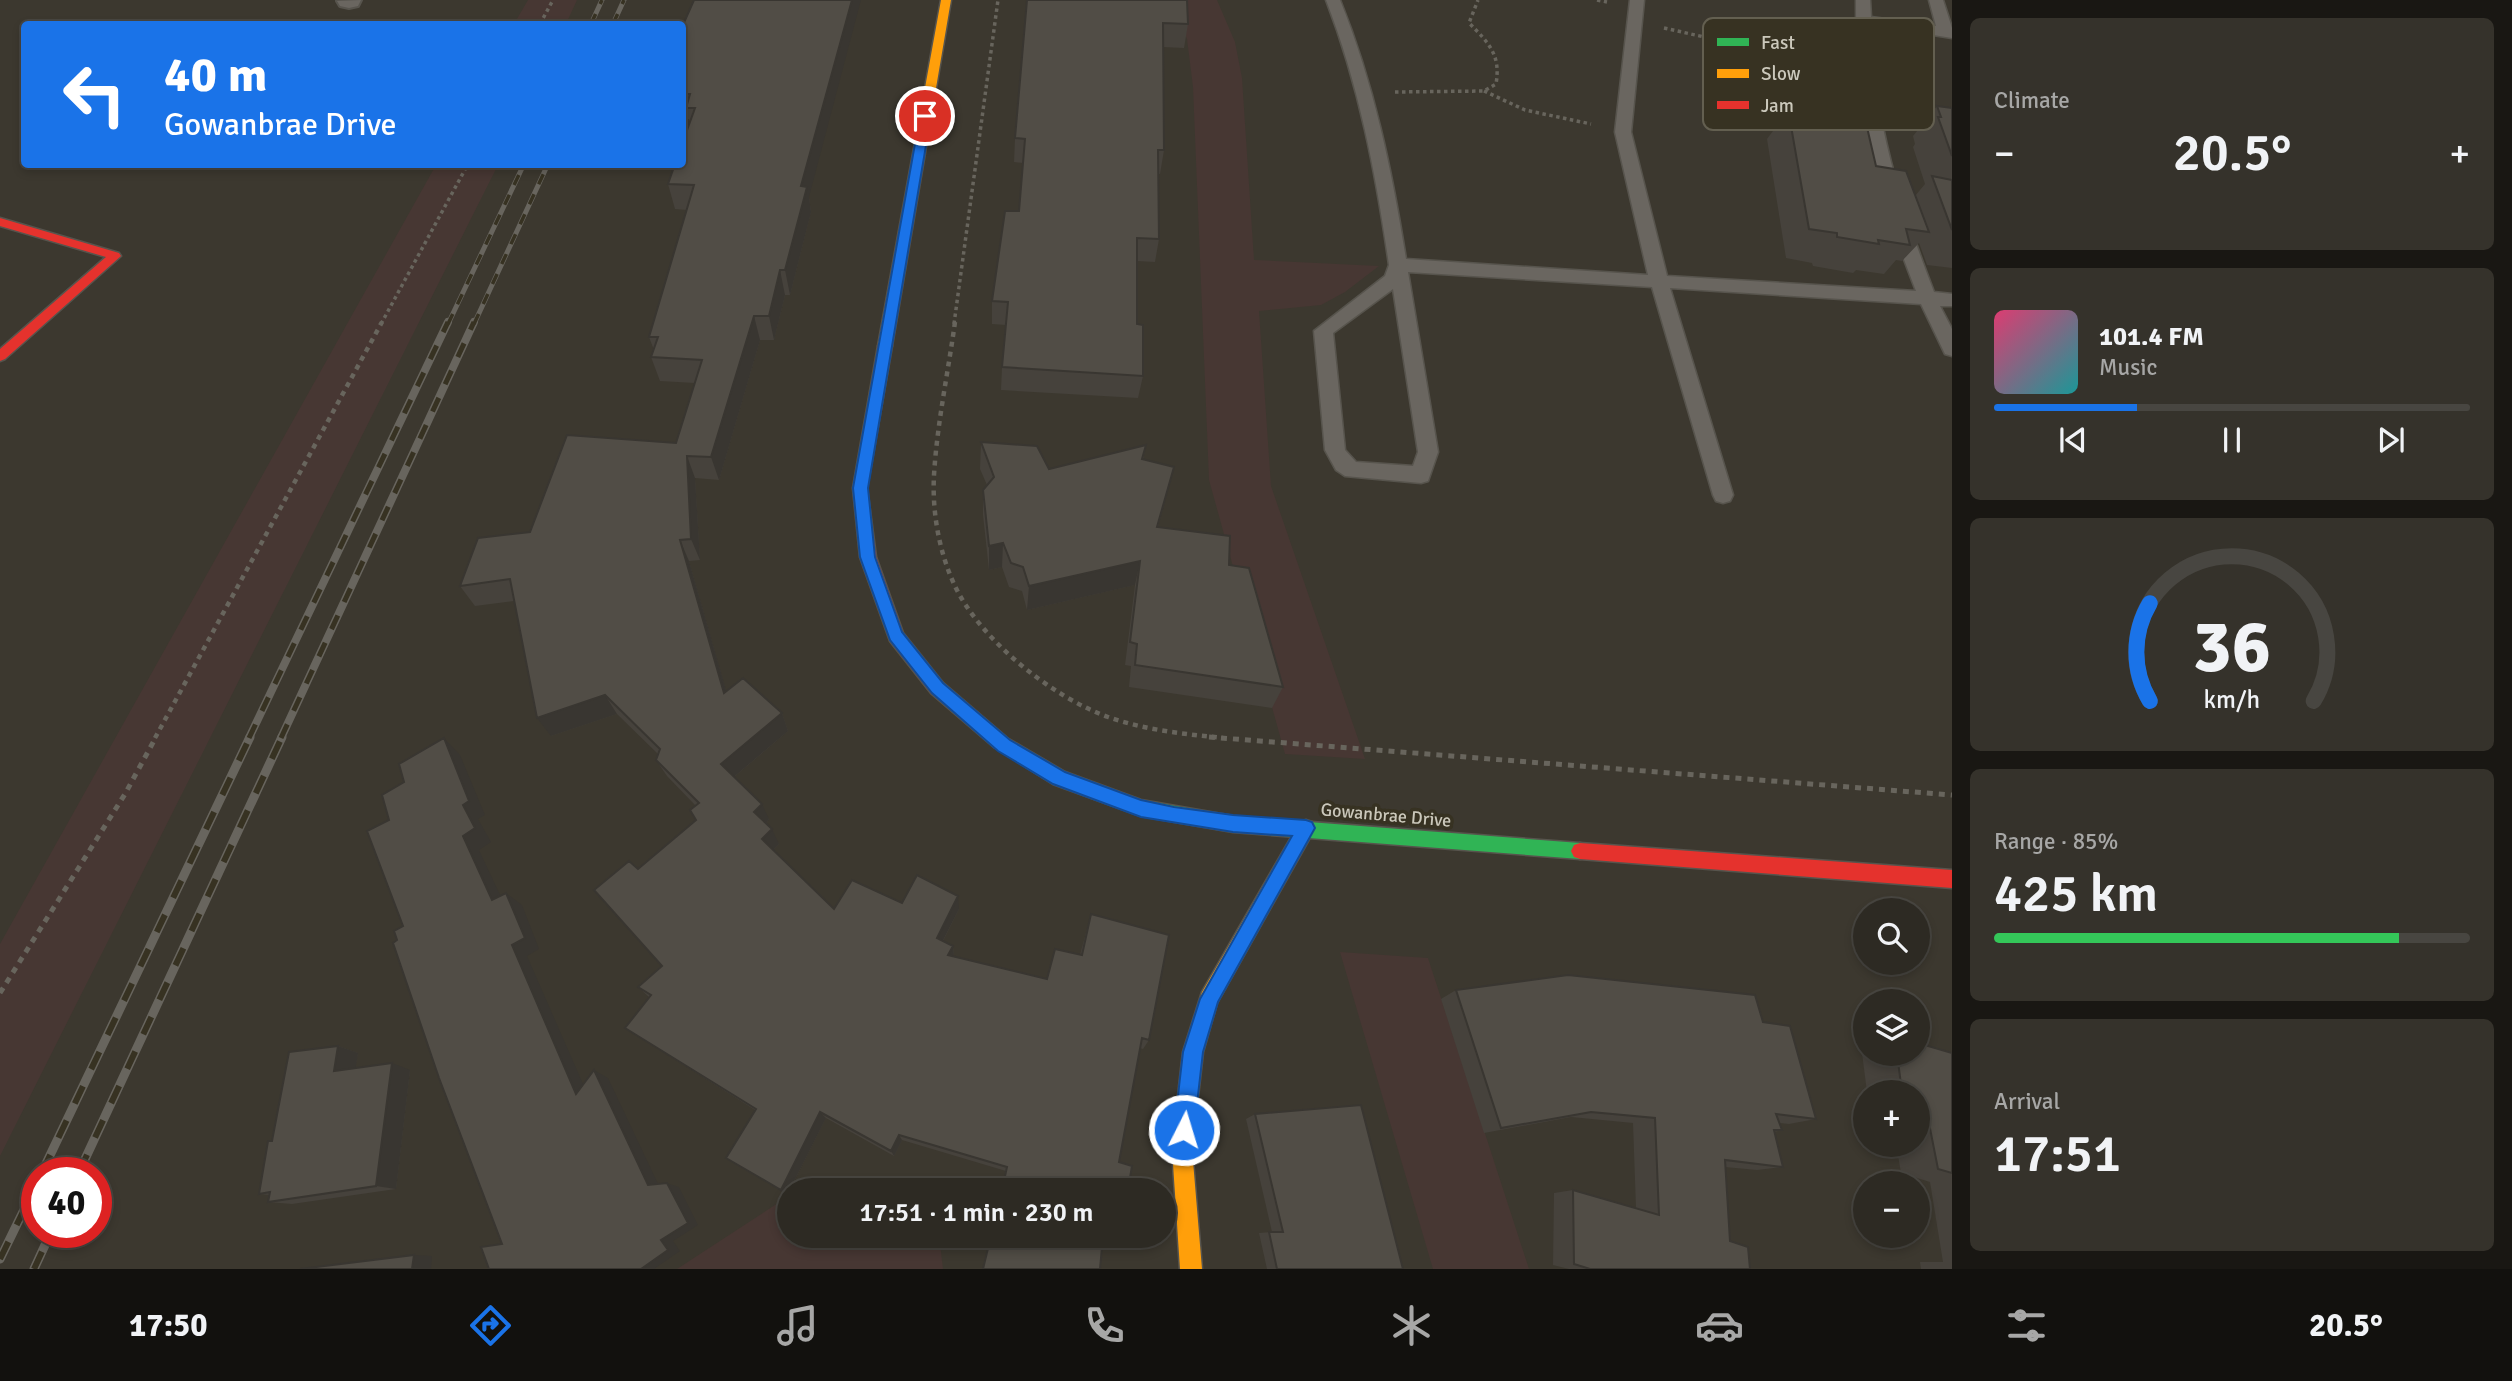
<!DOCTYPE html>
<html lang="en">
<head>
<meta charset="utf-8">
<style>
	:root { --surface:#2d2a23; --page:#35322b; --text:#f1f3f6; --muted:#a7a7a6; --line:#484641; --accent:#1a73e8 }
	body { margin:0; font-family:Signika,sans-serif; background:var(--page); color:var(--text); height:100vh; display:flex; flex-direction:column; font-size:26px; white-space:nowrap }
	* { box-sizing:border-box; margin:0 }
	p { font-size:23px; color:var(--muted) }
	.icon { flex:none; width:38px; height:38px; fill:none; stroke:currentColor; stroke-width:2; stroke-linecap:round; stroke-linejoin:round }
	.map { position:relative; flex:1; overflow:hidden }
	.sheet { display:flex; flex-direction:column; gap:18px; padding:18px; background:#191713; width:560px }
	.sheet>* { flex:none }
	.banner { position:absolute; left:21px; top:21px; width:665px; height:147px; border-radius:7px; box-shadow:0 4px 10px #0003,0 0 0 2px var(--line); background:#1a73e8; color:#fff; overflow:hidden }
	.controls { position:absolute; left:1853px; top:898px; display:grid; gap:14px }
	.controls a { display:grid; place-items:center; width:77px; height:77px; border-radius:50%; background:var(--surface); box-shadow:0 4px 10px #0003,0 0 0 2px var(--line); font-size:35px }
	.speed { position:absolute; left:21px; top:1157px; display:flex; gap:14px; font-size:35px; font-weight:700; text-align:center }
	.speed>* { display:grid; place-content:center; width:91px; height:91px; border-radius:50%; background:var(--surface); box-shadow:0 4px 10px #0003,0 0 0 2px var(--line); line-height:1 }
	.speed .limit { border:10px solid #d22; background:#fff; color:#111 }
	.pin { position:absolute; display:grid; place-items:center; width:60px; height:60px; color:#fff; margin:-30px; border:4px solid #fff; border-radius:50%; box-shadow:0 2px 7px #0007 }
	.me { position:absolute; width:77px; margin:-38px; rotate:5deg; stroke-linejoin:round; filter:drop-shadow(0 0 5px #0008) }
	.turn { display:flex; align-items:center; gap:24px; height:147px; padding:0 28px; font-size:32px }
	.turn .icon { width:91px; height:91px; stroke-width:2.5 }
	.turn b { display:block; font-size:49px; line-height:60px }
	.big { font-size:52px; font-weight:600; line-height:1.1 }
	.sheet .card { flex:1; display:flex; flex-direction:column; justify-content:center; gap:10px; min-width:0; padding:0 24px; border-radius:10px; background:var(--page) }
	.sheet .dial { align-items:center; gap:0 }
	.dial svg { height:182px; overflow:visible; fill:none; stroke:var(--line); stroke-width:7; stroke-linecap:round; text-anchor:middle }
	.dial text { fill:var(--text); stroke:none }
	.song { display:flex; align-items:center; gap:21px }
	.cover { width:84px; height:84px; border-radius:10px; background:linear-gradient(135deg,hsl(340 70% 55%),hsl(180 70% 35%)) }
	.played { height:7px; border-radius:4px; background:linear-gradient(90deg,var(--accent) 30%,var(--line) 30%) }
	.keys { display:flex; justify-content:space-around; direction:ltr }
	.heat { display:flex; justify-content:space-between; align-items:center; font-size:38px; direction:ltr }
	.charge { height:10px; border-radius:5px; background:linear-gradient(90deg,#34c759 85%,var(--line) 0) }
	.trip { position:absolute; left:777px; top:1178px; width:399px; height:70px; border-radius:35px; background:var(--surface); box-shadow:0 4px 10px #0003,0 0 0 2px var(--line); font-weight:600; line-height:70px; text-align:center }
	.dock { display:flex; height:112px; justify-content:space-around; align-items:center; background:#12110e; color:var(--muted) }
	.dock .icon { width:49px; height:49px }
	.dock .current { color:var(--accent) }
	.dock b { font-size:32px; color:var(--text) }
	main { display:flex; flex:1; min-height:0 }
	.map>svg:first-child { display:block }
</style>
</head>
<body>
<main>
<div class="map">
<svg width="1952" height="1269" viewBox="0 0 1952 1269">
	<rect width="100%" height="100%" fill="#3c382f"/>
	<path fill="#473733" d="M 528,0 L 577,0 L 566,24 L 514,24 Z
		M 1170,0 L 1217,0 L 1235,42 L 1242,78 L 1254,260 L 1379,266 L 1345,292 L 1321,305 L 1259,311 L 1271,486 L 1365,759 L 1285,754 L 1209,480 L 1193,87 L 1187,39 Z
		M 436,165 L 498,165 L 0,1156 L 0,944 Z
		M 1340,952 L 1428,958 L 1529,1269 L 1433,1269 Z
		M 778,1203 L 789,1206 L 789,1236 L 909,1236 L 940,1243 L 943,1269 L 677,1269 Z"/>
	<g fill="none" stroke-linecap="round" stroke-linejoin="round">
		<defs>
			<path id="lane" d="M 1326,0 L 1340,0 C 1374,84 1392,171 1406,259 L 1648,275 L 1615,132 L 1630,0 L 1644,0 L 1631,132 L 1667,276 L 1916,291 C 1894,234 1871,173 1863,112 C 1857,75 1856,38 1856,0 L 1870,0 L 1871,17 L 1936,26 L 1929,0 L 1943,0 L 1952,28 L 1952,38 L 1871,25 C 1873,118 1901,207 1934,292 L 1952,294 L 1952,306 L 1940,306 L 1952,329 L 1952,356 L 1945,354 L 1921,304 L 1670,288 L 1733,495 L 1730,501 L 1723,503 L 1716,501 L 1713,495 L 1652,287 L 1408,272 L 1438,452 L 1428,481 L 1421,483 L 1345,476 L 1336,470 L 1325,450 L 1314,331 L 1385,276 L 1389,265 C 1376,174 1359,85 1326,0 ZM 1393,289 L 1418,452 L 1413,466 L 1356,462 L 1345,450 L 1333,333 Z"/>
			<path id="street" d="M 361,0 L 358,6 L 349,8 L 340,6 L 337,1 Z"/>
			<path id="fast" d="M 1000,734 L 1065,772 L 1141,800 L 1233,816 L 1580,843 L 1586,845 L 1589,851 L 1586,857 L 1580,859 L 1233,832 L 1141,816 L 1053,784 L 994,747 L 992,742 L 994,737 Z"/>
			<path id="slow" d="M 941,0 L 951,0 L 892,346 L 885,351 L 878,346 Z
				M 1306,820 L 1312,822 L 1315,828 L 1312,834 L 1217,1003 L 1203,1052 L 1192,1149 L 1202,1269 L 1180,1269 L 1172,1149 L 1183,1052 L 1202,992 L 1300,822 Z"/>
			<path id="jam" d="M 0,218 L 119,253 L 121,256 L 5,359 L 0,361 L 0,349 L 106,257 L 0,226 Z
				M 885,341 L 892,346 L 867,488 L 876,557 L 903,633 L 943,683 L 1006,737 L 1008,742 L 1006,747 L 1000,750 L 994,747 L 931,693 L 890,641 L 860,557 L 853,488 L 878,346 Z
				M 1580,843 L 1952,870 L 1952,888 L 1580,859 L 1574,857 L 1571,851 L 1574,845 Z"/>
		</defs>
		<use href="#lane" stroke="#57544d" stroke-width="3"/>
		<use href="#street" stroke="#57544d" stroke-width="4"/>
		<use href="#fast" stroke="#57544d" stroke-width="3"/>
		<use href="#slow" stroke="#57544d" stroke-width="3"/>
		<use href="#jam" stroke="#57544d" stroke-width="3"/>
		<path stroke="#68655d" stroke-width="3.5" stroke-dasharray="3.5 3.5" stroke-linecap="butt" d="M 1597,0 L 1607,2
			M 540,24 L 553,0
			M 1664,28 L 1731,43 L 1775,41 L 1832,50
			M 1484,91 L 1525,110 L 1591,124
			M 1395,92 L 1484,91 L 1496,84 C 1501,55 1489,43 1469,23 L 1478,0
			M 381,324 L 468,164
			M 954,324 L 998,0"/>
		<path stroke="#68655d" stroke-width="4.5" stroke-dasharray="5 5" stroke-linecap="butt" d="M 955,322 C 948,373 937,424 934,475 C 932,512 939,551 954,584 C 979,639 1052,697 1108,717 C 1145,730 1184,734 1223,738
			M 155,738 L 382,322"/>
		<path stroke="#68655d" stroke-width="5" stroke-dasharray="6 6" stroke-linecap="butt" d="M 1209,737 L 1952,795
			M 0,993 L 125,794 L 156,737"/>
		<use href="#lane" fill="#6a6660" fill-rule="evenodd"/>
		<use href="#street" fill="#6a6660" fill-rule="evenodd"/>
		<use href="#fast" fill="#30b455" fill-rule="evenodd"/>
		<use href="#slow" fill="#ff9f0a" fill-rule="evenodd"/>
		<use href="#jam" fill="#e5322d" fill-rule="evenodd"/>
		<defs>
			<path id="rail-far2" d="M 591,24 L 602,0
				M 613,24 L 624,0
				M 448,324 L 524,164
				M 474,324 L 548,164"/>
			<path id="rail-far1" d="M 249,738 L 448,322
				M 281,738 L 474,322"/>
			<path id="rail" d="M 42,1172 L 250,737
				M 79,1172 L 282,737
				M 0,1259 L 37,1183
				M 34,1269 L 51,1232"/>
		</defs>
		<use href="#rail-far2" stroke="#68655e" stroke-width="5"/>
		<use href="#rail-far1" stroke="#68655e" stroke-width="8"/>
		<use href="#rail" stroke="#68655e" stroke-width="9"/>
		<use href="#rail-far2" stroke="#373222" stroke-width="3.5" stroke-dasharray="11" stroke-linecap="butt"/>
		<use href="#rail-far1" stroke="#373222" stroke-width="5" stroke-dasharray="15" stroke-linecap="butt"/>
		<use href="#rail" stroke="#373222" stroke-width="6" stroke-dasharray="19" stroke-linecap="butt"/>
	</g>
	<path fill="#46423c" d="M 1027,0 L 1188,24 L 1184,48 L 1163,47 L 1164,150 L 1160,174 L 1158,174 L 1159,239 L 1155,262 L 1137,261 L 1137,324 L 1143,376 L 1138,398 L 1001,390 L 1002,367 L 1006,325 L 992,324 L 992,301 L 1019,211 L 1023,163 L 1014,162 L 1015,138 Z
		M 682,27 L 809,197 L 811,212 L 790,295 L 785,295 L 774,340 L 760,340 L 719,480 L 695,478 L 700,560 L 689,561 L 726,691 L 782,713 L 788,731 L 734,777 L 769,819 L 766,823 L 779,844 L 773,850 L 834,909 L 902,903 L 959,909 L 943,941 L 953,946 L 954,957 L 1047,979 L 1080,955 L 1091,914 L 1149,1040 L 1143,1049 L 1140,1048 L 1006,1171 L 902,1140 L 894,1156 L 826,1118 L 788,1193 L 781,1190 L 755,1110 L 625,1028 L 649,997 L 638,987 L 662,966 L 638,869 L 696,820 L 695,805 L 667,776 L 656,760 L 658,754 L 617,714 L 551,736 L 514,601 L 475,606 L 460,586 L 530,532 L 676,443 L 695,383 L 660,381 L 651,357 L 654,350 L 649,337 L 687,210 L 675,209 L 668,184 L 690,124 L 689,119 L 682,119 Z
		M 1793,99 L 1876,166 L 1915,196 L 1925,184 L 1913,147 L 1915,144 L 1913,136 L 1937,106 L 1952,108 L 1952,268 L 1927,265 L 1919,243 L 1902,261 L 1896,260 L 1884,274 L 1856,270 L 1853,273 L 1813,266 L 1812,263 L 1786,258 L 1767,139 L 1773,131 L 1773,129 Z
		M 981,442 L 1049,469 L 1146,445 L 1143,460 L 1174,467 L 1158,527 L 1229,565 L 1283,687 L 1272,708 L 1129,687 L 1131,666 L 1125,665 L 1135,585 L 1027,610 L 1022,591 L 1009,587 L 1002,567 L 989,570 L 983,515 L 983,490 L 987,485 L 980,469 Z
		M 1456,990 L 1763,1022 L 1816,1119 L 1789,1124 L 1780,1123 L 1782,1130 L 1774,1132 L 1783,1167 L 1757,1170 L 1725,1167 L 1730,1241 L 1750,1269 L 1569,1269 L 1553,1265 L 1554,1193 L 1573,1190 L 1636,1208 L 1633,1123 L 1571,1117 L 1484,1133 L 1441,999 Z
		M 1866,1044 L 1866,1054 L 1952,1053 L 1952,1269 L 1921,1269 L 1920,1262 L 1943,1262 L 1930,1182 L 1901,1173 L 1896,1144 L 1918,1144 L 1918,1092 L 1867,1092 L 1861,1045 Z
		M 338,1046 L 358,1053 L 355,1068 L 410,1070 L 396,1189 L 292,1204 L 268,1202 L 270,1195 L 259,1194 L 272,1141 Z
		M 1255,1114 L 1403,1269 L 1267,1269 L 1259,1233 L 1272,1232 L 1246,1119 Z"/>
	<path fill="#393631" d="M 852,0 L 861,0 L 809,197 L 811,212 L 790,295 L 785,270 L 801,186 Z
		M 780,270 L 785,295 L 774,340 L 769,316 Z
		M 754,316 L 760,340 L 719,480 L 711,457 Z
		M 687,456 L 695,478 L 700,560 L 691,539 Z
		M 680,540 L 689,561 L 732,711 L 724,693 Z
		M 1003,543 L 1002,567 L 989,570 L 989,546 Z
		M 1140,561 L 1135,585 L 1027,610 L 1029,586 Z
		M 605,695 L 617,714 L 551,736 L 537,718 Z
		M 782,713 L 788,731 L 729,781 L 721,764 Z
		M 444,738 L 460,755 L 485,815 L 478,819 L 491,842 L 479,850 L 508,912 L 492,900 L 463,836 Z
		M 762,804 L 769,819 L 762,828 L 754,812 Z
		M 772,829 L 779,844 L 769,854 L 762,839 Z
		M 506,893 L 522,905 L 539,949 L 527,956 L 590,1100 L 576,1094 L 512,945 Z
		M 958,896 L 959,909 L 938,950 L 937,938 Z
		M 953,946 L 954,957 L 948,955 Z
		M 338,1046 L 358,1053 L 354,1077 L 334,1071 Z
		M 392,1063 L 410,1070 L 396,1189 L 376,1186 Z
		M 594,1070 L 608,1078 L 660,1188 L 648,1185 Z
		M 820,1112 L 826,1118 L 788,1193 L 781,1190 Z
		M 899,1135 L 902,1140 L 894,1156 L 891,1151 Z
		M 667,1183 L 679,1187 L 698,1225 L 673,1241 L 680,1251 L 654,1269 L 641,1269 L 661,1240 Z
		M 414,1255 L 432,1256 L 431,1269 L 412,1269 Z"/>
	<path fill="#514d46" stroke="#393631" stroke-width="2" d="M 694,0 L 852,0 L 801,186 L 807,187 L 785,270 L 780,270 L 769,316 L 754,316 L 711,457 L 687,456 L 691,539 L 680,540 L 724,693 L 743,678 L 782,713 L 721,764 L 762,804 L 754,812 L 772,829 L 762,839 L 834,909 L 852,880 L 902,903 L 917,875 L 958,896 L 937,938 L 953,946 L 948,955 L 1047,979 L 1055,949 L 1082,955 L 1091,914 L 1169,935 L 1149,1040 L 1142,1038 L 1119,1162 L 1132,1166 L 1128,1190 L 1002,1190 L 1007,1167 L 899,1135 L 891,1151 L 820,1112 L 781,1190 L 726,1158 L 756,1109 L 625,1028 L 651,995 L 638,987 L 662,966 L 594,890 L 629,861 L 638,869 L 696,820 L 690,810 L 699,803 L 656,760 L 660,749 L 605,695 L 537,718 L 510,579 L 460,586 L 478,538 L 530,532 L 567,435 L 676,443 L 702,360 L 651,357 L 658,337 L 649,337 L 694,185 L 668,184 L 675,164 L 682,164 L 682,144 L 695,108 L 686,108 L 690,94 L 682,94 L 682,27 Z
		M 1027,0 L 1187,0 L 1188,24 L 1163,23 L 1164,150 L 1158,150 L 1159,239 L 1137,238 L 1137,324 L 1143,325 L 1143,376 L 1002,367 L 1008,302 L 992,301 L 1005,211 L 1019,211 L 1025,139 L 1015,138 Z
		M 1793,99 L 1863,110 L 1876,166 L 1906,171 L 1929,232 L 1906,229 L 1910,245 L 1878,240 L 1879,244 L 1837,237 L 1837,233 L 1809,229 L 1788,109 L 1796,110 Z
		M 1937,106 L 1952,108 L 1952,156 L 1938,117 L 1941,117 Z
		M 1932,176 L 1952,180 L 1952,230 Z
		M 981,442 L 1037,446 L 1049,469 L 1146,445 L 1142,459 L 1174,467 L 1157,527 L 1230,536 L 1229,565 L 1249,568 L 1283,687 L 1135,665 L 1137,644 L 1130,642 L 1140,561 L 1029,586 L 1023,567 L 1011,563 L 1003,543 L 989,546 L 983,490 L 994,477 Z
		M 444,738 L 469,801 L 463,805 L 475,828 L 463,836 L 492,900 L 506,893 L 525,938 L 512,945 L 576,1094 L 594,1070 L 648,1185 L 667,1183 L 688,1223 L 661,1240 L 668,1250 L 641,1269 L 489,1269 L 481,1247 L 502,1244 L 439,1078 L 393,943 L 397,940 L 394,931 L 403,926 L 367,831 L 389,820 L 382,795 L 404,782 L 399,764 Z
		M 1568,975 L 1755,995 L 1763,1022 L 1790,1026 L 1816,1119 L 1776,1114 L 1782,1130 L 1774,1130 L 1783,1167 L 1725,1160 L 1730,1241 L 1748,1247 L 1750,1269 L 1590,1269 L 1574,1264 L 1573,1190 L 1659,1215 L 1655,1118 L 1591,1112 L 1501,1128 L 1456,990 Z
		M 1918,1043 L 1952,1053 L 1952,1173 L 1938,1169 L 1926,1108 L 1918,1106 L 1918,1092 L 1902,1092 L 1897,1054 L 1918,1054 Z
		M 338,1046 L 334,1071 L 392,1063 L 376,1186 L 268,1202 L 270,1192 L 259,1194 L 268,1141 L 272,1141 L 289,1052 Z
		M 1361,1105 L 1403,1269 L 1277,1269 L 1269,1232 L 1283,1232 L 1255,1114 Z
		M 991,1236 L 1103,1236 L 1100,1269 L 983,1269 Z
		M 414,1255 L 412,1269 L 300,1269 Z"/>
	<path fill="#1a73e8" stroke="#114b97" stroke-width="2" d="M 925,112 L 931,116 L 868,488 L 875,557 L 902,632 L 943,683 L 1010,740 L 1065,772 L 1141,800 L 1174,807 L 1233,815 L 1306,820 L 1312,822 L 1315,828 L 1218,1002 L 1203,1052 L 1194,1130 L 1191,1138 L 1184,1141 L 1177,1138 L 1174,1130 L 1183,1052 L 1200,999 L 1292,836 L 1233,832 L 1141,817 L 1053,784 L 998,751 L 932,693 L 890,640 L 860,557 L 853,488 L 920,116 Z"/>
	<g text-anchor="middle" stroke-width="7" stroke-linejoin="round" paint-order="stroke">
		<g font-size="18" fill="#cbc8bb" stroke="#373222">
			<text transform="translate(1386 815) rotate(5)" y="6">Gowanbrae Drive</text>
		</g>
	</g>
	<rect x="1703" y="18" width="231" height="112" rx="10" fill="#373222" stroke="#635f50" stroke-width="2"/>
	<rect x="1717" y="38" width="32" height="8" fill="#30b455"/>
	<rect x="1717" y="69" width="32" height="9" fill="#ff9f0a"/>
	<rect x="1717" y="101" width="32" height="8" fill="#e5322d"/>
	<g font-size="19" fill="#cbc8bb">
		<text x="1761" y="49">Fast</text>
		<text x="1761" y="80">Slow</text>
		<text x="1761" y="112">Jam</text>
	</g>
</svg>
<div class="controls">
<a><svg class="icon" aria-label="search" viewBox="0 0 24 24"><circle cx="10" cy="10" r="6"/><path d="M15 15l6 6"/></svg></a>
<a><svg class="icon" aria-label="layers" viewBox="0 0 24 24"><path d="M12 4l9 5-9 5-9-5zM3 14l9 5 9-5"/></svg></a>
<a>+</a>
<a>−</a>
</div>
<div class="speed"><div class="limit">40</div></div>
<div class="pin" style="left:925px;top:116px;background:#d93025"><svg class="icon" aria-label="arrive" viewBox="0 0 24 24"><path d="M6 21V4h12l-3 4 3 4H6"/></svg></div>
<svg class="me" style="left:1184px;top:1130px" viewBox="-20 -20 40 40"><circle r="17" fill="#1a73e8" stroke="#fff" stroke-width="3"/><path d="M0-11L8 9 0 5-8 9z" fill="#fff"/></svg>
<div class="trip">17:51 · 1 min · 230 m</div>
<div class="banner">
<div class="turn"><svg class="icon" aria-label="left" viewBox="0 0 24 24"><path d="M17 20v-9H6M10 6l-5 5 5 5"/></svg><div><b>40 m</b>Gowanbrae Drive</div></div>
</div>
</div>
<section class="sheet">
<div class="card"><p>Climate</p>
<div class="heat"><a>−</a><b class="big">20.5°</b><a>+</a></div>
</div>
<div class="card">
<div class="song"><i class="cover"></i><div><b>101.4 FM</b><p>Music</p></div></div>
<div class="played"></div>
<div class="keys"><svg class="icon" aria-label="previous" viewBox="0 0 24 24"><path d="M18 5L8 12l10 7zM5 5v14"/></svg><svg class="icon" aria-label="pause" viewBox="0 0 24 24"><path d="M8 5v14M16 5v14"/></svg><svg class="icon" aria-label="next" viewBox="0 0 24 24"><path d="M6 5l10 7-10 7zM19 5v14"/></svg></div>
</div>
<div class="card dial"><svg viewBox="0 0 100 80">
<path d="M14 69A42 42 0 1 1 86 69"/>
<path d="M14 69A42 42 0 0 1 14 26" stroke="#1a73e8"/>
<text x="50" y="56" font-size="32" font-weight="700">36</text>
<text x="50" y="72" font-size="11">km/h</text>
</svg></div>
<div class="card"><p>Range · 85%</p><b class="big">425 km</b><div class="charge"></div></div>
<div class="card"><p>Arrival</p><b class="big">17:51</b></div>
</section>
</main>
<nav class="dock">
<b>17:50</b>
<svg class="icon current" aria-label="directions" viewBox="0 0 24 24"><path d="M12 3l9 9-9 9-9-9zM9 14v-3h6M13 9l2 2-2 2"/></svg>
<svg class="icon" aria-label="music" viewBox="0 0 24 24"><path d="M9 18V5l10-2v13"/><circle cx="6" cy="18" r="3"/><circle cx="16" cy="16" r="3"/></svg>
<svg class="icon" aria-label="phone" viewBox="0 0 24 24"><path d="M5 4h4l2 5-3 2q2 4 5 5l2-3 5 2v4C11 20 4 13 5 4z"/></svg>
<svg class="icon" aria-label="climate" viewBox="0 0 24 24"><path d="M12 3v18M4 7l16 10M4 17L20 7"/></svg>
<svg class="icon" aria-label="car" viewBox="0 0 24 24"><path d="M5 17H2v-5l4-1 3-4h7l3 4 3 1v5h-3M9 17h6M6 11h13"/><circle cx="7" cy="17" r="2"/><circle cx="17" cy="17" r="2"/></svg>
<svg class="icon" aria-label="filters" viewBox="0 0 24 24"><path d="M4 7h16M4 17h16"/><circle cx="9" cy="7" r="2"/><circle cx="15" cy="17" r="2"/></svg>
<b>20.5°</b>
</nav>
</body>
</html>
